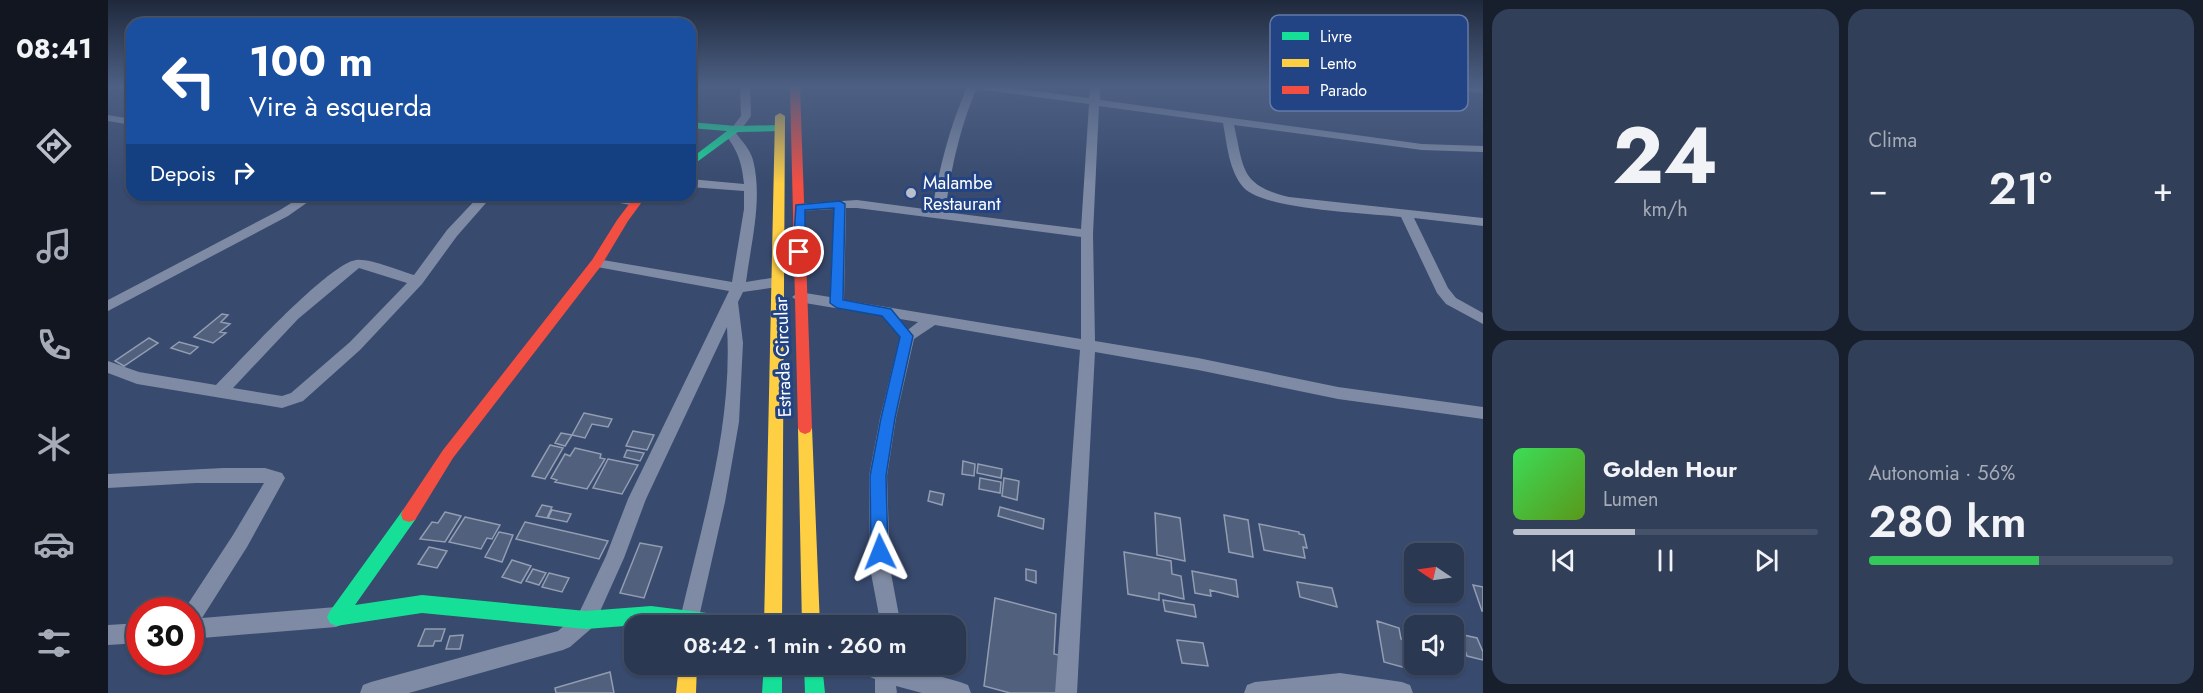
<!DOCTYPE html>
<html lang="pt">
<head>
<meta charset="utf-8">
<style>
	:root { --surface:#2a3852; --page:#323f59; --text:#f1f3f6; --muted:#a5acb8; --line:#465269; --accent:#b9c0cc }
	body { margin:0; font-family:Jost,sans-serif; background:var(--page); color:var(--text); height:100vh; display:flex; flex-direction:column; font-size:22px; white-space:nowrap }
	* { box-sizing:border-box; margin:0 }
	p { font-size:20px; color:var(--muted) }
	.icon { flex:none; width:33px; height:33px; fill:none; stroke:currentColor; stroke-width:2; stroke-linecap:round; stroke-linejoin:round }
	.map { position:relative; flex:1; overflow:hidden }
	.side { display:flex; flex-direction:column; gap:9px; padding:9px; background:#171f2d; width:720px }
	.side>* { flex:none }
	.top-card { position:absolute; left:18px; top:18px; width:570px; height:183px; border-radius:18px; box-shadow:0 2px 4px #0004,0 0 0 2px var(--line); background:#1a4fa0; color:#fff; overflow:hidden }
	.needle { width:39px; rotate:283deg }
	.tools { position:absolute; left:1296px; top:543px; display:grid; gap:12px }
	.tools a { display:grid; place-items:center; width:60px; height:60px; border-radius:12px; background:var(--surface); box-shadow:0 2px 4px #0004,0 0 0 2px var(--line); font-size:30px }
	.speed { position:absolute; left:18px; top:597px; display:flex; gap:12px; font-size:30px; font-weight:700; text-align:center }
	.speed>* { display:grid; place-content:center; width:78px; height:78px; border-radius:50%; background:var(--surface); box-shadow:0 2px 4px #0004,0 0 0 2px var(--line); line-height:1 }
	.speed .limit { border:9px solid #d22; background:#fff; color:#111 }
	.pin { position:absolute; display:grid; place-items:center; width:51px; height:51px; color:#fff; margin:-26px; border:3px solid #fff; border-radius:50%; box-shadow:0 2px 6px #0007 }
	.me { position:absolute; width:66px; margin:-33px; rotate:358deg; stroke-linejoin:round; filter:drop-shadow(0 0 4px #0008) }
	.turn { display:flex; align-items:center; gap:21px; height:126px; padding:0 24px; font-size:27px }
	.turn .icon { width:78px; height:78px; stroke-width:2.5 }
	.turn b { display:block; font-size:42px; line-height:51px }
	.then { display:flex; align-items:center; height:57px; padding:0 24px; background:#0003; gap:12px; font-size:22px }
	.big { font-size:45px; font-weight:600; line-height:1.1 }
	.side .card { flex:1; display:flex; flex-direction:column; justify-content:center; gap:9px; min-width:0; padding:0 21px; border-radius:18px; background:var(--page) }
	.side .dial { align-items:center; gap:0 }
	.dial b { font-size:78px; line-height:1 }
	.song { display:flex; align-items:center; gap:18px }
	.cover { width:72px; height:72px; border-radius:9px; background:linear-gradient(135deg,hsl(130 70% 55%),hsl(90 70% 35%)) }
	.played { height:6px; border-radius:3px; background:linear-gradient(90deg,var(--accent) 40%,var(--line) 40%) }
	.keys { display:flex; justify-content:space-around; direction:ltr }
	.heat { display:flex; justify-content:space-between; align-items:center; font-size:33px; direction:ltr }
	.charge { height:9px; border-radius:4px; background:linear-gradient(90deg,#34c759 56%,var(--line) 0) }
	.side .tiles { flex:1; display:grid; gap:9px; grid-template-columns:repeat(2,1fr) }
	.trip { position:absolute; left:516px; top:615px; width:342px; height:60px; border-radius:18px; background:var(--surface); box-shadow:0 2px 4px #0004,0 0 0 2px var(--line); font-weight:600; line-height:60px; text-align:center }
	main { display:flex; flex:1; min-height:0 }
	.dock { display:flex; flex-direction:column; width:108px; justify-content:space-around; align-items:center; background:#111621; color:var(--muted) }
	.dock .icon { width:42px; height:42px }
	.dock .selected { color:var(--accent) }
	.dock b { font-size:27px; color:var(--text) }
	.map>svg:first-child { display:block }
</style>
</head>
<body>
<main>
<nav class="dock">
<b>08:41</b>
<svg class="icon selected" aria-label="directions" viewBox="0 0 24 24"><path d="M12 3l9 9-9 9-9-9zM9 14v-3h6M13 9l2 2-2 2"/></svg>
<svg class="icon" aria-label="music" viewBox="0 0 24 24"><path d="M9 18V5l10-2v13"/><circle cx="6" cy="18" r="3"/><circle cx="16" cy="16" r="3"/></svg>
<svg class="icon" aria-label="phone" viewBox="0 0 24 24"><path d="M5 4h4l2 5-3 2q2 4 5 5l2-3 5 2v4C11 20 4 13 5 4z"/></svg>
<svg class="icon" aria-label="climate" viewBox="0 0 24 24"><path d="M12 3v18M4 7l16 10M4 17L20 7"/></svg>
<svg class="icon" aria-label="car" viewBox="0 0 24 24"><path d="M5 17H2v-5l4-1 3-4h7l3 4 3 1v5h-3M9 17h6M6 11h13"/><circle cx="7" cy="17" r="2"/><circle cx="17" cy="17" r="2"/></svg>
<svg class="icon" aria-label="filters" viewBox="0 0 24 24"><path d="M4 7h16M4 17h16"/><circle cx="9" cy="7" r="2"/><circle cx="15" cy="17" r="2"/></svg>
</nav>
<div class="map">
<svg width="1375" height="693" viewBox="0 0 1375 693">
	<rect width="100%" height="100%" fill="#384a6e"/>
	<path fill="#51607d" stroke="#929db2" stroke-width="1.5" d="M 114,314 L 120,315 L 113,322 L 122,324 L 112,332 L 118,333 L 105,343 L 86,337 Z
		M 41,338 L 50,343 L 16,366 L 7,361 Z
		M 71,342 L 90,347 L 82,354 L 63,348 Z
		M 476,413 L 504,419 L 500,427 L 484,424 L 477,438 L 464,435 Z
		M 525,431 L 546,435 L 539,450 L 518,446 Z
		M 453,433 L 464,435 L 457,446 L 447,443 Z
		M 442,445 L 455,448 L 437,479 L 424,476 Z
		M 467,448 L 493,454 L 492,458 L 497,459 L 479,489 L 447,482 L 449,480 L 443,478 L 457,454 L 462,456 Z
		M 519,450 L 536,453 L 532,461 L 516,457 Z
		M 500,459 L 530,465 L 514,494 L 485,488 Z
		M 855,461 L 867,464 L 866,476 L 854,474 Z
		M 870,464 L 894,469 L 893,478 L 869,473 Z
		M 872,478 L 893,482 L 892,493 L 871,489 Z
		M 896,478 L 911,481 L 909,500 L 894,496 Z
		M 822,491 L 836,494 L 834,505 L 820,501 Z
		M 434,505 L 444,507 L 439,518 L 428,516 Z
		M 892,507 L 936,519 L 935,529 L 890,516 Z
		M 444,510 L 463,514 L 459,522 L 440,518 Z
		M 337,512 L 353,516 L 337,542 L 312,539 L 324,522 L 330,523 Z
		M 1047,513 L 1072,518 L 1077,561 L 1049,555 Z
		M 1116,515 L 1140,520 L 1145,557 L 1121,552 Z
		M 357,517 L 392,525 L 384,539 L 379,538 L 373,549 L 341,542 Z
		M 417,522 L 500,541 L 491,559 L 408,539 Z
		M 1151,524 L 1191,532 L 1191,534 L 1196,535 L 1199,548 L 1195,547 L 1197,558 L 1156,550 Z
		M 391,532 L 405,535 L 394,562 L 377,557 Z
		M 532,543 L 554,547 L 536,598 L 512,593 Z
		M 321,547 L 339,551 L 329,568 L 310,564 Z
		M 1016,552 L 1063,561 L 1064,574 L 1073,576 L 1076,599 L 1051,593 L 1051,600 L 1020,594 Z
		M 404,560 L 423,566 L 413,583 L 394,577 Z
		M 1295,561 L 1306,564 L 1306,585 L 1301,583 Z
		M 425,569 L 438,573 L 431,585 L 418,581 Z
		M 918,569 L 928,571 L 928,583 L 918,580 Z
		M 1084,571 L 1128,580 L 1130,597 L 1102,590 L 1103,596 L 1087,593 Z
		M 441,573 L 461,578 L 454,592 L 434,587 Z
		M 1189,582 L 1224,588 L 1229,607 L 1192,597 Z
		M 1365,585 L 1375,587 L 1375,611 L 1374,611 Z
		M 887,598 L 948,614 L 946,654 L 951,655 L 949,693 L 902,693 L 876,686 Z
		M 1055,600 L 1086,605 L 1088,617 L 1057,611 Z
		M 1269,621 L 1291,628 L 1293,639 L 1306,643 L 1306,664 L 1315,664 L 1316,673 L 1276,662 Z
		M 317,629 L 337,629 L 333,641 L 327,641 L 325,646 L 310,646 Z
		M 1351,634 L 1369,638 L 1375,652 L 1375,660 L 1359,656 Z
		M 355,635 L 352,649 L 338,649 L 342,636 Z
		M 1069,640 L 1095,643 L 1100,666 L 1074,663 Z
		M 502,672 L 506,693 L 448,693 L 447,688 Z"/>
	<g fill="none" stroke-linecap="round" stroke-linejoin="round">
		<path fill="#7f8ba4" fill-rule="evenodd" d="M 632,87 L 642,87 L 643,116 L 632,131 L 627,132 C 634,141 642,149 645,160 C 655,199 643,243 638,282 L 669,277 L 676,282 L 669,287 L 635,292 L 630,302 L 635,343 L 631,422 L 617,502 L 589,626 L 575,626 L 572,619 C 594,524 625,426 619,327 L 538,499 L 516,558 L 485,627 L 462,647 L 455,650 L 301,693 L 252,693 L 255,685 L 263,682 L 450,631 L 471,613 L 498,556 L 520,499 L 621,291 L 489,267 L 482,263 L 489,259 L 624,282 L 636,209 L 636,191 L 582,187 L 582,179 L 636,184 C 634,163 630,151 617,134 L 624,131 L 623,129 L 633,116 Z
			M 859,87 L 869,87 C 851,131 844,165 837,212 L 973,229 L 981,104 L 876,90 L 871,87 L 896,87 L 981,98 L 982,87 L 992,87 L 992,100 L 1314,144 L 1375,146 L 1375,152 L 1314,150 L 1126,125 C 1136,169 1132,185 1181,197 L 1375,218 L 1375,226 L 1306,218 L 1340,288 L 1348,298 L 1375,313 L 1375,324 L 1338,304 L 1329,293 L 1293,217 C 1260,213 1157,210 1136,188 C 1121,172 1119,144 1115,123 L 991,106 L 985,234 L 987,341 L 1090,358 L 1230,387 L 1375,407 L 1375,419 L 1230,399 L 1090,370 L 987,352 L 969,693 L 947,693 L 972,350 L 827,325 L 806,339 L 788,418 L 779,476 L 782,568 L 793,626 L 773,626 L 762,568 L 761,476 L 772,418 L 792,336 L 810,322 L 691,302 L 684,297 L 691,292 L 722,297 L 726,209 L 692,211 L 686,207 L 688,204 L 749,200 L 824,210 C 832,165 841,129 859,87 ZM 738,208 L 749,208 L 973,237 L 973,339 L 736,300 Z
			M 1340,87 L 1375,87 L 1375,93 L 1345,90 Z
			M 0,115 L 24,119 L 24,125 L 0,121 Z
			M 196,195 L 210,195 L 180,216 L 0,311 L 0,300 L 172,210 Z
			M 372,195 L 385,195 L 349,236 L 314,284 L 252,350 L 195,401 L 174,408 L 29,384 L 0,373 L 0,361 L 31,372 L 108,385 C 132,361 220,264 248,260 C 261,258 292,271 306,275 L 339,230 ZM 251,268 L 299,283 L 242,342 L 183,393 L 174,396 L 125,388 L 190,319 Z
			M 484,195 L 510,195 L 532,199 L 534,202 L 528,206 L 490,199 Z
			M 115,468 L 157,468 L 174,473 L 177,478 L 139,547 L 94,618 L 228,607 L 235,610 L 238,617 L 235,624 L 228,627 L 82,639 L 82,610 L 76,610 L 125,535 L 156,483 L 88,483 L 0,488 L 0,474 Z
			M 32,623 L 32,643 L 0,645 L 0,625 Z
			M 745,664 L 788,664 L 852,682 L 860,685 L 863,693 L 814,693 L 788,686 L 789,693 L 767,693 L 767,679 L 748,671 Z
			M 1232,673 L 1294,682 L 1302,685 L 1305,693 L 1136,693 L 1139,685 L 1147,682 Z"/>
		<path fill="#16e098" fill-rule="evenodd" d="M 582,122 L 628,126 L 672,125 L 677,128 L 672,131 L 630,132 L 582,167 L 582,159 L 619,131 L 582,128 Z
			M 301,508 L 307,510 L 309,515 L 307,520 L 247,605 L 314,595 L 478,611 L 543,606 L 631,617 L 637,620 L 640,626 L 543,624 L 478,629 L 314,613 L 228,626 L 222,623 L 219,617 L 222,611 L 295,510 Z
			M 656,664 L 674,664 L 674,693 L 654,693 Z
			M 696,664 L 714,664 L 717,693 L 697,693 Z"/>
		<path fill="#ffcf43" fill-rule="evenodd" d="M 672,113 L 677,116 L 674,626 L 656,626 L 667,116 Z
			M 697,422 L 702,424 L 704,428 L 712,626 L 694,626 L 690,428 L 692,424 Z
			M 571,664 L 589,664 L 588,693 L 568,693 Z"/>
		<path fill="#f24e42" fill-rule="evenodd" d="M 682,87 L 692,87 L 704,428 L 702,432 L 697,434 L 692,432 L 690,428 Z
			M 528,195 L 539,195 L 520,221 L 493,266 L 345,458 L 307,520 L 301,522 L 295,520 L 293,515 L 295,510 L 335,450 L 484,260 L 509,220 Z"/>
	</g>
	<linearGradient id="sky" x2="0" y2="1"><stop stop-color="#1f293c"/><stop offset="0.47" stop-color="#4d6084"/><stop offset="1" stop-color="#4d6084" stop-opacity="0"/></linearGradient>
	<rect width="1375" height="184" fill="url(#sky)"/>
	<path fill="#1a73e8" stroke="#114b97" stroke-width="1.5" d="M 732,201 L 737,204 L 735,300 L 783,309 L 805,336 L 787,418 L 778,476 L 780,552 L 778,557 L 772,560 L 766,557 L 763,552 L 762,476 L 773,418 L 792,337 L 774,316 L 729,308 L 722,303 L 726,208 L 697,210 L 697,252 L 691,256 L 685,252 L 688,205 Z"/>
	<circle fill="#b9c0cc" stroke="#224384" stroke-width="2" cx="803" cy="193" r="6"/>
	<g text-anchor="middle" stroke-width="6" stroke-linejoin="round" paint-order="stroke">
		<g font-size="18" fill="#fff" stroke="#224384" text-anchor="start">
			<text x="815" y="189">Malambe<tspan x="815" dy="21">Restaurant</tspan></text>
		</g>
		<g font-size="18" fill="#fff" stroke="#224384">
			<text transform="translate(675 357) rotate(-92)" y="6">Estrada Circular</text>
		</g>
	</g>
	<rect x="1162" y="15" width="198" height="96" rx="9" fill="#224384" stroke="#647ba9" stroke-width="1.5"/>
	<rect x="1174" y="32" width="27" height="8" fill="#16e098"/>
	<rect x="1174" y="59" width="27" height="8" fill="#ffcf43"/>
	<rect x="1174" y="86" width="27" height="8" fill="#f24e42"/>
	<g font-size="16" fill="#fff">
		<text x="1212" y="42">Livre</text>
		<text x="1212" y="69">Lento</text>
		<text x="1212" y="96">Parado</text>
	</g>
</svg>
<div class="tools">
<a><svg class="needle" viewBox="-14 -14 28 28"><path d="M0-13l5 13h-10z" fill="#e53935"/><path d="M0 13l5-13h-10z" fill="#a5acb8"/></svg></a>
<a><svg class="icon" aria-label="sound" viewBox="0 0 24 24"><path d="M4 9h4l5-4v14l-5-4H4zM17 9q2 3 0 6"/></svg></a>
</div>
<div class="speed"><div class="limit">30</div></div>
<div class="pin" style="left:691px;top:252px;background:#d93025"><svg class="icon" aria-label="arrive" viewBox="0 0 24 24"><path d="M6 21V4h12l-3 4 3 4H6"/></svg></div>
<svg class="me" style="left:772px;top:552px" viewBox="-20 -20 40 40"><path d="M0-17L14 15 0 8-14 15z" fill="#1a73e8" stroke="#fff" stroke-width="4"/></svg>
<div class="trip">08:42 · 1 min · 260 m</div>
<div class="top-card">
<div class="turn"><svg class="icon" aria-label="left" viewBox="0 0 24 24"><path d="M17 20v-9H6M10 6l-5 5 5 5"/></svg><div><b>100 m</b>Vire à esquerda</div></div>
<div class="then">Depois<svg class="icon" aria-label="right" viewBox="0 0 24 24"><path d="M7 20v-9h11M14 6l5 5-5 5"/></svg></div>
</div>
</div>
<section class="side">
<div class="tiles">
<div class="card dial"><b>24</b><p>km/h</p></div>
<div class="card"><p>Clima</p>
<div class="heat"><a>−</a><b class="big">21°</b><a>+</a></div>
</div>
<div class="card">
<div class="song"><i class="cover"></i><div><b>Golden Hour</b><p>Lumen</p></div></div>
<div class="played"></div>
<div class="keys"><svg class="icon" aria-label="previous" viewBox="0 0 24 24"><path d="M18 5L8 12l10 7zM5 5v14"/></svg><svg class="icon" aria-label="pause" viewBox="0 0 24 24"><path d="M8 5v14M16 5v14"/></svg><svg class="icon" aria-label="next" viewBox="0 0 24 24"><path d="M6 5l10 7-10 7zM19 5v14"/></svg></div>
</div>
<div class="card"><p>Autonomia · 56%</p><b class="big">280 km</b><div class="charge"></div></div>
</div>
</section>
</main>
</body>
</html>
